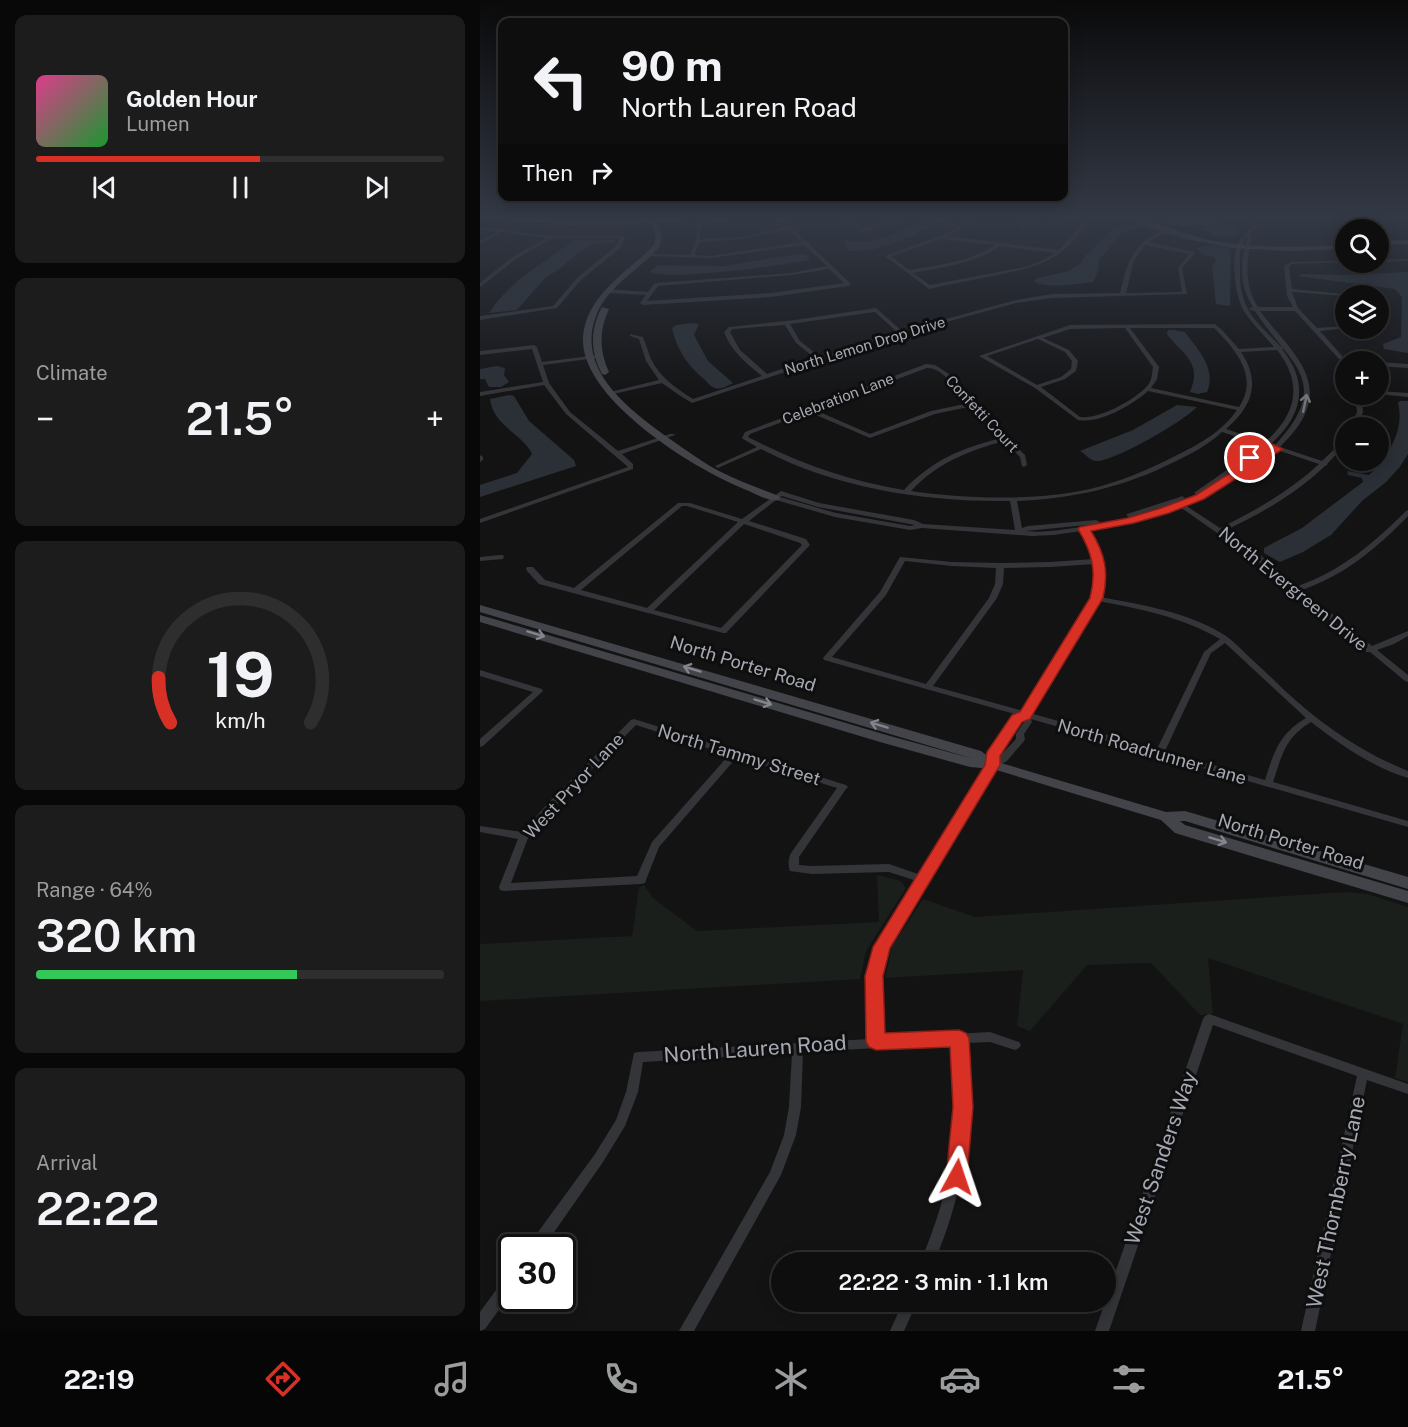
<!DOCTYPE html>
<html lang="en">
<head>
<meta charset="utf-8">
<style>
	:root { --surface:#0e0e0f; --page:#1c1c1d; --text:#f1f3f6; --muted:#9b9c9e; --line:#2e2e2f; --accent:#d93025 }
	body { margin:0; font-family:"Public Sans",sans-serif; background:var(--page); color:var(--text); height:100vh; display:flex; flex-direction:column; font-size:22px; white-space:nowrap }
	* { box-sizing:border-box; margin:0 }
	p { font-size:20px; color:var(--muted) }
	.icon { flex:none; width:33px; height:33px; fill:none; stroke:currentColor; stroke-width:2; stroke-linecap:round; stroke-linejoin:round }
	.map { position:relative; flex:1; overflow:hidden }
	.details { display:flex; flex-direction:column; gap:15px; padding:15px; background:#080808; width:480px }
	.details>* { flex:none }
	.top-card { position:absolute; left:18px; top:18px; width:570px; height:183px; border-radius:12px; box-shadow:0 3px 15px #0003,0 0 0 2px var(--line); background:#0e0e0f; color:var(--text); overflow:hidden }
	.buttons { position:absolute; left:855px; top:219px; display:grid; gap:12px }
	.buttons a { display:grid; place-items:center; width:54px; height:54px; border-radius:50%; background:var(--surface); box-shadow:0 3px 15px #0003,0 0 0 2px var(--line); font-size:30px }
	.speed { position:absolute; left:18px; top:1234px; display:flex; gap:12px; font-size:30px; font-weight:700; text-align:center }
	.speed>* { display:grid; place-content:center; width:78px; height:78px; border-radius:50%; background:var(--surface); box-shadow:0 3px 15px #0003,0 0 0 2px var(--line); line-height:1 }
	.speed .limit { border:3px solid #111; border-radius:9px; background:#fff; color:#111 }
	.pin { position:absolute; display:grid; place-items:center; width:51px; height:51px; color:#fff; margin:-26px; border:3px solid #fff; border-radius:50%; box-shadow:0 2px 6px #0007 }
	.me { position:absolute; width:66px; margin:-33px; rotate:5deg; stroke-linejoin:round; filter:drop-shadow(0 0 4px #0008) }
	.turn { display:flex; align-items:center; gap:21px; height:126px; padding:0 24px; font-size:27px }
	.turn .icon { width:78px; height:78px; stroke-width:2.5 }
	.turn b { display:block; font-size:42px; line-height:51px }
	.then { display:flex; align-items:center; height:57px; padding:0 24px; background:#0003; gap:12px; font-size:22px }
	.big { font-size:45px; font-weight:600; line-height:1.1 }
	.details .tile { flex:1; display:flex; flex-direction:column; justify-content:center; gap:9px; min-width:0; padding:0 21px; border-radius:12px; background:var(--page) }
	.details .dial { align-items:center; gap:0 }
	.dial svg { height:156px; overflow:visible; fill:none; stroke:var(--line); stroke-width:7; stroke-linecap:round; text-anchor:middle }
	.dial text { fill:var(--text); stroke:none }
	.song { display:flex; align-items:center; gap:18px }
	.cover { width:72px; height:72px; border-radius:9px; background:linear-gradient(135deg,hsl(330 70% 55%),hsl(130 70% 35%)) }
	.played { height:6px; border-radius:3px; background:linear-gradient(90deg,var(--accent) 55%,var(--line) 55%) }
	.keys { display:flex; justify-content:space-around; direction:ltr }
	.heat { display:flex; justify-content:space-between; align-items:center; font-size:33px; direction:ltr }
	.charge { height:9px; border-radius:4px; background:linear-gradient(90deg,#34c759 64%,var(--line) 0) }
	.trip { position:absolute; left:291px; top:1252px; width:345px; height:60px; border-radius:30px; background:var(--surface); box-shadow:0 3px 15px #0003,0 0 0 2px var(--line); font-weight:600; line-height:60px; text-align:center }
	.tabs { display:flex; height:96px; justify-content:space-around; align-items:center; background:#060606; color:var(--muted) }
	.tabs .icon { width:42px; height:42px }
	.tabs .on { color:var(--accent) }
	.tabs b { font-size:27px; color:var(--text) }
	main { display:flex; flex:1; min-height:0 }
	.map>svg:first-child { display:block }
</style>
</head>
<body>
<main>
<section class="details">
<div class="tile">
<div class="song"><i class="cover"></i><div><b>Golden Hour</b><p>Lumen</p></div></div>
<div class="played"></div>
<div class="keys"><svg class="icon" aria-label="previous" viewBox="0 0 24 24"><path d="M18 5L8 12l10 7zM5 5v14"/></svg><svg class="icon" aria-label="pause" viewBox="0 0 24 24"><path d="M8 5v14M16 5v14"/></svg><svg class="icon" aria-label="next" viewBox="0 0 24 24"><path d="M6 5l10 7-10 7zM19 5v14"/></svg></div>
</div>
<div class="tile"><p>Climate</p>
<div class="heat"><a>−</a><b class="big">21.5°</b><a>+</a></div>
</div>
<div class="tile dial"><svg viewBox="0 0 100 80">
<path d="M14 69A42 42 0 1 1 86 69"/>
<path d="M14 69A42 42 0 0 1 8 46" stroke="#d93025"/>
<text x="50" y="56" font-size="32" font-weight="700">19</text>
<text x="50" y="72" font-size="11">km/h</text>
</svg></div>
<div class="tile"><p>Range · 64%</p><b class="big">320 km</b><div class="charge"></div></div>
<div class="tile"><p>Arrival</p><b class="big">22:22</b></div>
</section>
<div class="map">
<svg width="928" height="1331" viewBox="0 0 928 1331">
	<rect width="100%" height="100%" fill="#131314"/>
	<path fill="#1a1f1b" d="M 397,875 L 421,881 L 426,888 L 386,951 L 380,979 L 0,1001 L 0,944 L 152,936 L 159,887 L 164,885 L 173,898 L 217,931 L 399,922 Z
		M 866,892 L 888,894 L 928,907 L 928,1082 L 915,1078 L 923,1024 L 728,958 L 733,1014 L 720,1015 L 671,963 L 607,965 L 550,1031 L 537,1026 L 543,970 L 405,978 L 412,946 L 443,899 L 495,917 Z"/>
	<path fill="#2b3037" d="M 457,216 L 474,216 L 454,226 L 442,230 L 434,236 L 392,250 L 368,251 L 364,241 L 389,241 L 403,238 Z
		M 676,216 L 699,219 L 715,216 L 758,216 L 738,218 L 745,224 L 758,225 L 753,228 L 760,233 L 757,237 L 732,236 L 728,230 L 720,230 L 724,227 L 722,225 L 703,226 L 673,222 L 641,234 L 619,260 L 618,272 L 613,282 C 597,284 569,289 555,282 L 555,279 L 588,271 L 600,264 L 606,255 L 633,229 Z
		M 93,240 L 136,240 L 133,243 L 113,244 L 100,251 L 82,267 L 64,279 L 37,310 L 9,313 C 33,277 62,266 93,240 Z
		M 733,245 L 745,247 L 751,250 L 750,306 L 736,304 L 732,266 L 736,260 L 734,257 L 722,255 L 717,248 Z
		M 318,254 L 326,254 L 330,260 C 303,265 189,281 169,272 L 178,265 L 244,266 Z
		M 928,272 L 928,353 L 904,349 L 903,344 L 921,337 L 922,297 L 915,289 L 817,276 L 822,274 L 866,275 Z
		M 211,323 L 219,324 L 214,335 L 228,361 L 253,383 C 248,386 240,390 235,388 C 231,387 227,382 224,379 C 207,365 197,350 192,328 L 196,325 Z
		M 693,330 L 705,332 C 718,350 737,369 727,392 L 718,394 L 710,392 C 723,361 702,355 687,334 L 688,330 Z
		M 17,366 L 25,368 L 24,375 L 29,382 L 21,387 L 9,387 L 5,379 L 0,379 L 0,369 Z
		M 29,395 L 34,396 L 49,421 L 94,460 L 96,466 L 0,497 L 0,485 L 37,473 L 52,454 C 43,434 13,426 10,399 Z
		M 920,401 L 928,401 L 928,454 L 919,468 L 906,482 L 882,501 L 851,535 L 823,552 L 800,562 L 784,553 L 784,548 L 822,528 L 883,482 L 882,478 L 868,475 L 867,471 L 889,475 C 908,457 925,430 918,403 Z
		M 697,405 L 717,407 C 701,423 641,457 619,461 C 610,462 606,454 600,451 L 653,430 Z"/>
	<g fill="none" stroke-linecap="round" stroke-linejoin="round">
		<path fill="#343539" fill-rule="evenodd" d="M 0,216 L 7,216 L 0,219 Z
			M 254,216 L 260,216 L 221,226 L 220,239 L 261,237 L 306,227 L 295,216 L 299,216 L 326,242 L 329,242 L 329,244 L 371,284 L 368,286 L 291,297 L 163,305 L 160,303 L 166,295 L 128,293 L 125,291 L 128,289 L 168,292 L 174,284 L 176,283 L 311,273 L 347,266 L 324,245 L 231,258 L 169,256 L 167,255 L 169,254 L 210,255 L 216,241 L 217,224 ZM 309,230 L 322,242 L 231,256 L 214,255 L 220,242 L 261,239 ZM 349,269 L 364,283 L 291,293 L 167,301 L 178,286 L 311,275 Z
			M 360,216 L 364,216 L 383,229 L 425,216 L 430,216 L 382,232 Z
			M 498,216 L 502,216 L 491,224 L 467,236 L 579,250 L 602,224 L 598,220 L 587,217 L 587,216 L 602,218 L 606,224 C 584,261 553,268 513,276 C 492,280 470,284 449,289 L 405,256 L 465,234 ZM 462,239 L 515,245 C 489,262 459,265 429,270 L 411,256 ZM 520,246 L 575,253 L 561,261 L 545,267 L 450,285 L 433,273 C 463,267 494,264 520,246 Z
			M 555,216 L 560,216 L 544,225 L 545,229 L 541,229 L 540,224 Z
			M 768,216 L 772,216 L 773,219 L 780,225 L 770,233 L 772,237 C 766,262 764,285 778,307 L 813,307 L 807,296 L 804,266 L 811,262 L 866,261 L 866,262 L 868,262 L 812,264 L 809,267 L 812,289 L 885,296 L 866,296 L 812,292 L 818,308 L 837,328 L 866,326 L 866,328 L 868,328 L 840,331 L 863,357 L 874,362 L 866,362 L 859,359 L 815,311 L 780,311 C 807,348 853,380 816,429 C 811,436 805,441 800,447 L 842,461 L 866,438 L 866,444 L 848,463 L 847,465 L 845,466 C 816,494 780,514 744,531 L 779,554 L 818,586 C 861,571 894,543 926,511 L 928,510 L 928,516 C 897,548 865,575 822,590 L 892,646 L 928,631 L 928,636 L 914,644 L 897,650 L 928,675 L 928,682 L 925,681 L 890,652 L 886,652 L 886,649 L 773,558 L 700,507 L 654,522 L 608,530 C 621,552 626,571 620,597 C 663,605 709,612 746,636 C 753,641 760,648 766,654 C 779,666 791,677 803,689 C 842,725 879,751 928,771 L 928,778 C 892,767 861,745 831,722 C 805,738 802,755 793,782 L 928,821 L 928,827 L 681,756 L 676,756 L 675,755 L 551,719 L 552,722 L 544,734 L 545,739 L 544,741 L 527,761 L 516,767 L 407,948 L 399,976 L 402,1038 L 510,1032 L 539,1042 L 541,1045 L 539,1048 L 535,1050 L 510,1042 L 485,1043 C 486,1062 489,1081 489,1099 C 489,1156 476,1211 454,1263 L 440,1263 C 462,1211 477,1157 477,1100 C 477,1081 475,1063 474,1044 L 323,1052 L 321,1107 L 316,1135 L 301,1175 L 214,1331 L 199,1331 L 290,1172 L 304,1135 L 309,1107 L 312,1053 L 163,1062 L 158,1092 L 145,1126 L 123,1162 L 63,1248 L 48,1248 L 50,1243 L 115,1154 L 136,1120 L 146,1092 L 154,1053 L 158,1052 L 390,1039 L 389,976 L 397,947 L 437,881 L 409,872 L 332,874 L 310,871 C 308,866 308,858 311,853 L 357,788 L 257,757 L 179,847 L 166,880 L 165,883 L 161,884 L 24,891 L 20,890 L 19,887 L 38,839 L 0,832 L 0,826 L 42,832 L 70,801 L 151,720 L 154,719 L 366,785 L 368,787 L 366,789 L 319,857 L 319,865 L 332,866 L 409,864 L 441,875 L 508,765 C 510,746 523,727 538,715 L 344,660 L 343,658 L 400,592 L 420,557 L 472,562 L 521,563 L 570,562 L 614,559 L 609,546 L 602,531 L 573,535 L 552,536 L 442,528 L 430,530 L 355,517 L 296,500 L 269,521 L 326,539 L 330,545 L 246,633 L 243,633 L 59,584 L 47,571 L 46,569 L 47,567 L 53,567 L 65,580 L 94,588 L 198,503 L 210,503 L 262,519 L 301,491 L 339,503 L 434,520 L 443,524 L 535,530 L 530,501 C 445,502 357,489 281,449 L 240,467 L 238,468 L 235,466 L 277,447 L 263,439 L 262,438 L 265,432 L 446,364 L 455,365 L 472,376 L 491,404 L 545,455 L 547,465 L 544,467 L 542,466 L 540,457 L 524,441 C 488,451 457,463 431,491 C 484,499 557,501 610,489 C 639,482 668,470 695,456 C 718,445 743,431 757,410 L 668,391 C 652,405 620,424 598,420 L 555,388 L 499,356 L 590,325 L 735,324 L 742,330 L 759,349 L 794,347 C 784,335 772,324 764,311 C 755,296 751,262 757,246 C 760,237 767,230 775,225 L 769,221 ZM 767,236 C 767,242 764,249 763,255 C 760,274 763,292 773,307 L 768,309 L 775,311 C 810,365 854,381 795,445 L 791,444 C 822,416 830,384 802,349 L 804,348 L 800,346 C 786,331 768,317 763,297 C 760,287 760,277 760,268 C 759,256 760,246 767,236 ZM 645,328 L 673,367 C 672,373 672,380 668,385 C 657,399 618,420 600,417 L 561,387 L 585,379 L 596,371 L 598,361 L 589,350 L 563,338 L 590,329 ZM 650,328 L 734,328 C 754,348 780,376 759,407 L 671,388 L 677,379 L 679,367 ZM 558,339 L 585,352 L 592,361 L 591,369 L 581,377 L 557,385 L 507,356 ZM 797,350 C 824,384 816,415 785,442 L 746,429 C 771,407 782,384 761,352 ZM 447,368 C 465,368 476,391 485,404 L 451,411 L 390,434 L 335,410 ZM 488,407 L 521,438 C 482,448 452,460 424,490 C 369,481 318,463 268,437 L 270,434 L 329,412 L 390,438 L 455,414 ZM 742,432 L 782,445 L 734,479 L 715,492 L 714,493 L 717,495 L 701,502 L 699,501 L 705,498 L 702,496 L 700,497 L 647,514 L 647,516 L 649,517 L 695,503 L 695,504 C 662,517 629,523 594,528 C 578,530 562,533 546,531 L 616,524 L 620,522 L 616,520 L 548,526 L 542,528 L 537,501 C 592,499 645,487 694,462 C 711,454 728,445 742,432 ZM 787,447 L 791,448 C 771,465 750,478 727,490 ZM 797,450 L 839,464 C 810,491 775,511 740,528 L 705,505 C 739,491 769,473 797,450 ZM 302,496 L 338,507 L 435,525 L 430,526 L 356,513 L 300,497 ZM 202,506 L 207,506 L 258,522 L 167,608 L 101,590 ZM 264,524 L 320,543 L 322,545 L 241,628 L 174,610 ZM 425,561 L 472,566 L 516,568 L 515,584 L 509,598 L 446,684 L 352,657 L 406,595 ZM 615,564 L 616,579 L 612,598 L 543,711 L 453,686 L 517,598 L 523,584 L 524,568 L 570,567 ZM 618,601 C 661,609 702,617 740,639 L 724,652 L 677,749 L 550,713 ZM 745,643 L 826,718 C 799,734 794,752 785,780 L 685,751 L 731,653 ZM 543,720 L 544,722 L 536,734 L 536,739 L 518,758 L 527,738 ZM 156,725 L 249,755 L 172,842 L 157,876 L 31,883 L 48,838 L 76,805 Z
			M 0,227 L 71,236 L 143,236 L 145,237 L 140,248 L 101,280 L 77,308 L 0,320 L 0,316 L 73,306 L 97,278 L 136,246 L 140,238 L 72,238 L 36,259 L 0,287 L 0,283 L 32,257 L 66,238 L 22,232 L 0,244 L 0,241 L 17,232 L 0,229 Z
			M 691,228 L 695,229 L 682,234 L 668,242 L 714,252 L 714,254 L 702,268 L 707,294 L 572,298 L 536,303 L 404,339 L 212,403 L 199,395 L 182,383 L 129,395 L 126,393 L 179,380 L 166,361 L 159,339 L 150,336 L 150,334 L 163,337 C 166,344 168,352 171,359 C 180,378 196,388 213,399 L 282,376 C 267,364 251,351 244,332 L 249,327 L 315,320 L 396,308 L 422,331 L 536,300 L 572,294 L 640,293 C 648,258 655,239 691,228 ZM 665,245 L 709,254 L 698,268 L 702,292 L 646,293 L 654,261 ZM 395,312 L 417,332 L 340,357 L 320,341 L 310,324 ZM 305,325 L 316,343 L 335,358 L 287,374 L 260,350 L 250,332 L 253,329 Z
			M 928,259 L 928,261 L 898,262 L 898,260 Z
			M 54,345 L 57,347 L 62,362 L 118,355 L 119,356 L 116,358 L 63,365 L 69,383 L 90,412 L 138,451 L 190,434 L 194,434 L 195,435 L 142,454 L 153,464 L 153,469 L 0,523 L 0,519 L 148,467 L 86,414 L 64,385 L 0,396 L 0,392 L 63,382 L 52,349 L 0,355 L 0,351 Z
			M 898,362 L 928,364 L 928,368 L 898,366 Z
			M 898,391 L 928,393 L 928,397 L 897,394 L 898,394 Z
			M 875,394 L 881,394 L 883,412 L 876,428 L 870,428 L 877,412 Z
			M 0,455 L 3,457 L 3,460 L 0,462 Z
			M 20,555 L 23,555 L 24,557 L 23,559 L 0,561 L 0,557 Z
			M 0,670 L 62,689 L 63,691 L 3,746 L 0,747 L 0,739 L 53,692 L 0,676 Z
			M 729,1014 L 928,1084 L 928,1094 L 887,1080 L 835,1331 L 821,1331 L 877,1076 L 733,1025 L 629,1331 L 615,1331 L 723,1019 L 725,1016 Z
			M 32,1274 L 32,1292 L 5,1329 L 0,1331 L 0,1312 L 27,1275 Z
			M 423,1302 L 437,1302 L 424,1331 L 410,1331 Z"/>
		<path fill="#434449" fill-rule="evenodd" d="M 14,216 L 113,222 L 170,219 L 173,216 L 176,218 L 213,216 L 210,218 L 178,222 L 182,237 L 180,246 C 161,269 127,286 116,316 C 95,371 151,411 190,439 C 206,450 222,462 239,471 C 258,481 279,488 299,496 L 299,500 C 289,502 278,495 269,491 C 218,472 99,399 103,337 C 106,295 148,272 174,245 L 176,237 L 171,223 L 89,225 L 41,221 Z
			M 636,216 C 660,214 703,235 730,240 C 775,249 821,247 866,245 L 866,249 L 809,251 L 752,248 L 702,238 Z
			M 928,240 L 928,244 L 898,245 L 898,241 Z
			M 122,307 L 129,309 C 119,330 119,351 129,372 L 125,375 L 122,374 C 110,352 110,329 122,307 Z
			M 0,605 L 501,751 L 514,761 L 686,812 L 705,811 L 928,877 L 928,889 L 705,821 L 700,821 L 705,825 L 928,891 L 928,903 L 695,833 L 681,820 L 513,769 L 490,767 L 400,742 L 0,622 L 0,615 L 410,736 L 494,759 L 0,612 Z"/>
	</g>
	<defs><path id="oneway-shaft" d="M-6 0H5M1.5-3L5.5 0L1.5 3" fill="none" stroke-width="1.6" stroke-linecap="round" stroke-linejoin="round" transform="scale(1.5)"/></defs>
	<use stroke="#73757c" href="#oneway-shaft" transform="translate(825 403) rotate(-78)"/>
	<g stroke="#83868e">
		<use href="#oneway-shaft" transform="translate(56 634) rotate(17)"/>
		<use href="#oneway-shaft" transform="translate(212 669) rotate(-163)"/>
		<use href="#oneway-shaft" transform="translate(283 702) rotate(17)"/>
		<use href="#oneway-shaft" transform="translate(399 725) rotate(-163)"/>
		<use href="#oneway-shaft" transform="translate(738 840) rotate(17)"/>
	</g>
	<linearGradient id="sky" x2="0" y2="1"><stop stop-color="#0a0a0b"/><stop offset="0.54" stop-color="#333945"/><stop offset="1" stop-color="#333945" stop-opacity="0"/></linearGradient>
	<rect width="928" height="402" fill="url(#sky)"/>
	<path fill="#d93025" stroke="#8d1f18" stroke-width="1.5" d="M 788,442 L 803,449 L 724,499 L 689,513 L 654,523 L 611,531 C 625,554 629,572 623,598 L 550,719 L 542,722 L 520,756 L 520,765 L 410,948 L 403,976 L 405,1033 L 479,1030 L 486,1033 L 489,1038 L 493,1107 L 487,1177 L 484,1184 L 477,1187 L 469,1184 L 466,1177 L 473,1107 L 470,1047 L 396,1050 L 389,1047 L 386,1042 L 385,976 L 393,947 L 505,765 L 507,752 L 532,715 L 540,712 L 610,598 C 617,571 612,552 598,529 L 600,527 L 648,518 L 681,508 L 716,495 L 769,461 L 764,458 L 766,456 Z"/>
	<g text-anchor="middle" stroke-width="6" stroke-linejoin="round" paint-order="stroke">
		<g font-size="15" fill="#a6a9b3" stroke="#0e0e0f">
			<text transform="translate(385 346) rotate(-17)" y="5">North Lemon Drop Drive</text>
			<text transform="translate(358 399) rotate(-21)" y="5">Celebration Lane</text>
			<text transform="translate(502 414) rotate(47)" y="5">Confetti Court</text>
		</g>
		<g font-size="18" fill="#a6a9b3" stroke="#0e0e0f">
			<text transform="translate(813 589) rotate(39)" y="6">North Evergreen Drive</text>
			<text transform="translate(263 664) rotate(17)" y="6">North Porter Road</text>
			<text transform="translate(672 752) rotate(16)" y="6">North Roadrunner Lane</text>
			<text transform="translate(259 755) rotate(17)" y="6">North Tammy Street</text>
			<text transform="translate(94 786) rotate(-47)" y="6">West Pryor Lane</text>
			<text transform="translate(811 842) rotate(17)" y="6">North Porter Road</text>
		</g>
		<g font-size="21" fill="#a6a9b3" stroke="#0e0e0f">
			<text transform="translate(275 1049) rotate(-4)" y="7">North Lauren Road</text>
			<text transform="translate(681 1158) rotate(-71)" y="7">West Sanders Way</text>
			<text transform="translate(856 1202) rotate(-78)" y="7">West Thornberry Lane</text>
		</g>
	</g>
</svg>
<div class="buttons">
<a><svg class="icon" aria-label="search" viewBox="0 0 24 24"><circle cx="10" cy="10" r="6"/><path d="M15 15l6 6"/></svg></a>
<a><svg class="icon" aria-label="layers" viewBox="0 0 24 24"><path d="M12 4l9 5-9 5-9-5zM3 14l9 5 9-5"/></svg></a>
<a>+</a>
<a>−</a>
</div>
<div class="speed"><div class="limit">30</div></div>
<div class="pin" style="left:770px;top:458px;background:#d93025"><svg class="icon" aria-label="arrive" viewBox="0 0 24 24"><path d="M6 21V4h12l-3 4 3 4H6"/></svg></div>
<svg class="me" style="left:477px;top:1177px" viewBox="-20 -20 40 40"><path d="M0-17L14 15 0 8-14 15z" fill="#d93025" stroke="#fff" stroke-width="4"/></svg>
<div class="trip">22:22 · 3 min · 1.1 km</div>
<div class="top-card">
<div class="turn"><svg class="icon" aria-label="left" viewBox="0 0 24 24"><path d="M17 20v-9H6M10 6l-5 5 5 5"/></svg><div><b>90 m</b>North Lauren Road</div></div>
<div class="then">Then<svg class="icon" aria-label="right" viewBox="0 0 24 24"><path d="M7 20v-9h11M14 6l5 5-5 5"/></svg></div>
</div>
</div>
</main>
<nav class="tabs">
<b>22:19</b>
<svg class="icon on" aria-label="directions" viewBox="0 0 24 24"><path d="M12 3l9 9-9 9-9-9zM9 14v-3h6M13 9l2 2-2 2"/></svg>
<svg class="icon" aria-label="music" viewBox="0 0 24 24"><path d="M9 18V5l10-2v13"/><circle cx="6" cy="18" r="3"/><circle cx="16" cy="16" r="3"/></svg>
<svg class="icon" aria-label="phone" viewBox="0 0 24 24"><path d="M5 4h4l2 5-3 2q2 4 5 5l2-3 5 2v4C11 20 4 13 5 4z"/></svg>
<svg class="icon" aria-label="climate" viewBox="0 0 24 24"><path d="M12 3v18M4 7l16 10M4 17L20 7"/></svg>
<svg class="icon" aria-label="car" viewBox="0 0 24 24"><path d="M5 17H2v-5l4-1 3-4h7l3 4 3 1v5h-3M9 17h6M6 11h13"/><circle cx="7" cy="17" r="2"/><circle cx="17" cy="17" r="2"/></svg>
<svg class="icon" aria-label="filters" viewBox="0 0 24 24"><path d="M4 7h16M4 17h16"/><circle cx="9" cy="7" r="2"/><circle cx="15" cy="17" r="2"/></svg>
<b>21.5°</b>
</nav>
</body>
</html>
